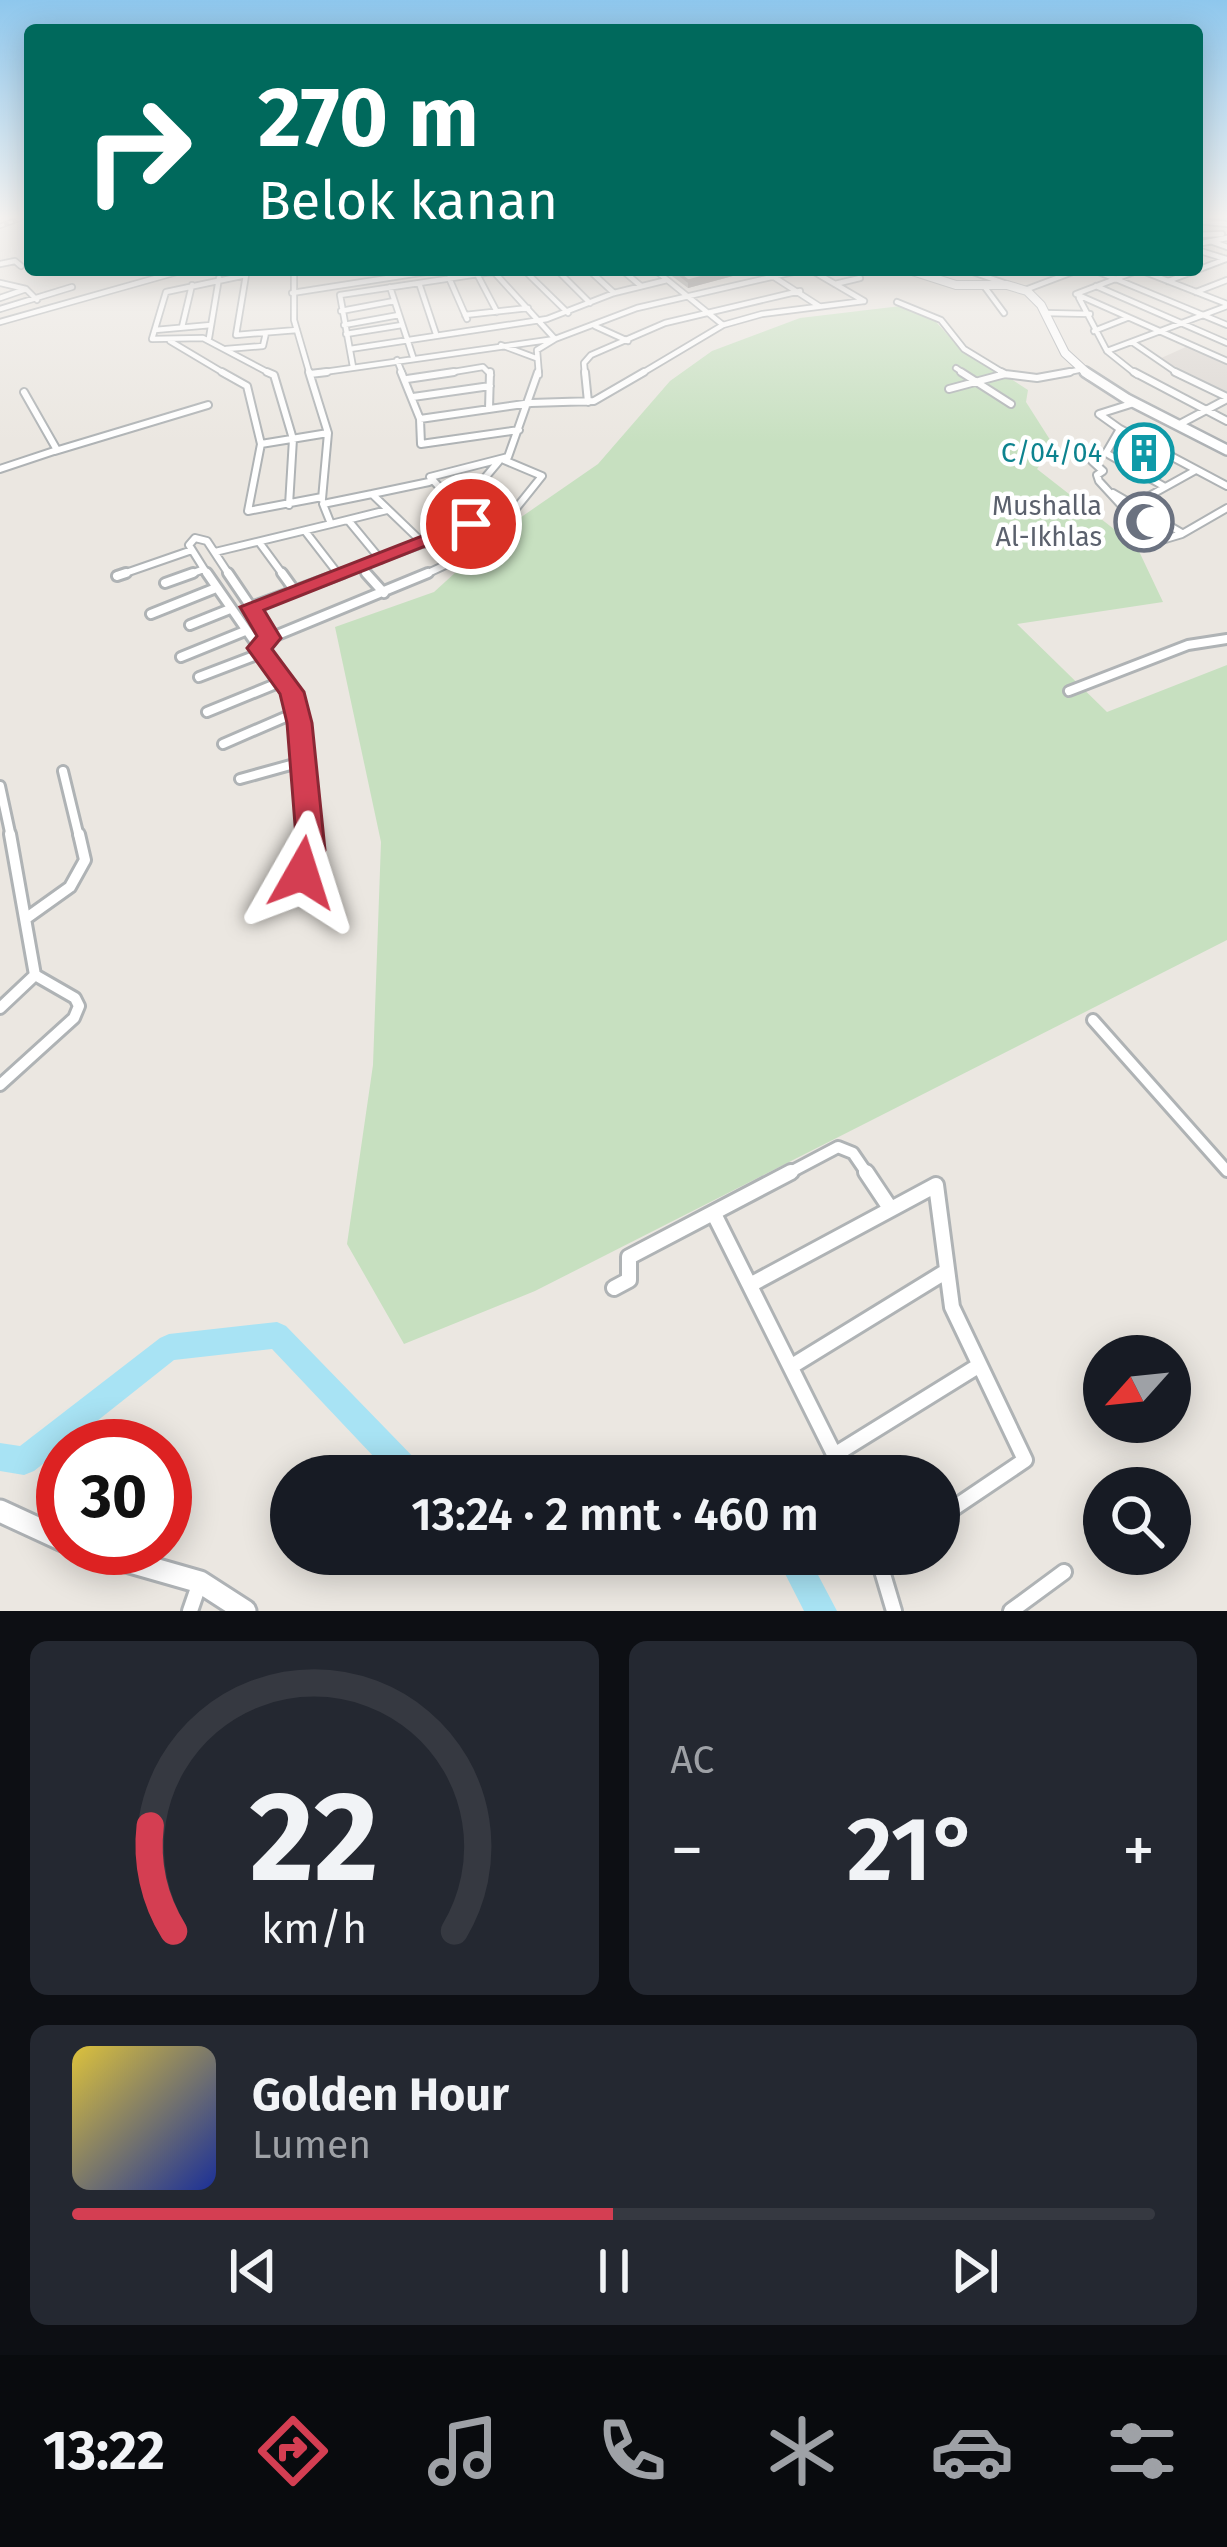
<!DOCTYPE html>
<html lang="id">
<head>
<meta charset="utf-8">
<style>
	:root { --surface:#171b24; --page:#242831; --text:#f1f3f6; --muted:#9ea1a6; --line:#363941; --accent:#d43e52 }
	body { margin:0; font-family:"Fira Sans",sans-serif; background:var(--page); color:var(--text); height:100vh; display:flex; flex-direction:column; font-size:45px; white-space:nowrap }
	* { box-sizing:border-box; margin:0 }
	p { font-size:39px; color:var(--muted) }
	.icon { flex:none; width:66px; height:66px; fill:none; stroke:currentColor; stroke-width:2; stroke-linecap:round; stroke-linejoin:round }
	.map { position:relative; height:1611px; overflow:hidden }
	.panel { display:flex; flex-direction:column; gap:30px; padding:30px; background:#0d0f14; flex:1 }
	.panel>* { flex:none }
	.banner { position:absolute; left:24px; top:24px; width:1179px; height:252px; border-radius:12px; box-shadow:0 6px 30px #0003; background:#00695c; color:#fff; overflow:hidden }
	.needle { width:78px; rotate:243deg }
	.buttons { position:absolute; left:1083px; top:1335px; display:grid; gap:24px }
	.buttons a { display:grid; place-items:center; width:108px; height:108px; border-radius:50%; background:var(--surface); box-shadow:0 6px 30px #0003; font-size:60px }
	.speed { position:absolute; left:36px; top:1419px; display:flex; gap:24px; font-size:60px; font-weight:700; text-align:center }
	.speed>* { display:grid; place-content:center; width:156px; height:156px; border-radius:50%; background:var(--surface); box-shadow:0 6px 30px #0003; line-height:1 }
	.speed .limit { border:18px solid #d22; background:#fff; color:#111 }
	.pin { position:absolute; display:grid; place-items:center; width:102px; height:102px; color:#fff; margin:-51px; border:6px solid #fff; border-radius:50%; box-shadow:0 3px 12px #0007 }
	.me { position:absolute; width:132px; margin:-66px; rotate:6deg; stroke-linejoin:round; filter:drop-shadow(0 0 9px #0008) }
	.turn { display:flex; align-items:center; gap:42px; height:252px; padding:0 36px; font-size:54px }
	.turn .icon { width:156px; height:156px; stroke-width:2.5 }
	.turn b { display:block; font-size:84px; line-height:102px }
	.big { font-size:90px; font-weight:600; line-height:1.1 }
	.panel .tile { flex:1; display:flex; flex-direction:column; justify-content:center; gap:18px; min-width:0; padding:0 42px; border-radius:18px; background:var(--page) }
	.panel .dial { align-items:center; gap:0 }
	.dial svg { height:312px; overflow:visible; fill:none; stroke:var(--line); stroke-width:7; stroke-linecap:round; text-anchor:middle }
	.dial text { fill:var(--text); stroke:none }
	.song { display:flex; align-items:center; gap:36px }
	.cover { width:144px; height:144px; border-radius:18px; background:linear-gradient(135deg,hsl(50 70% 55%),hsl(230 70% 35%)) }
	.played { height:12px; border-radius:6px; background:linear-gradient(90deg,var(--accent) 50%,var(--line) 50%) }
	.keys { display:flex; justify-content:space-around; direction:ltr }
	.heat { display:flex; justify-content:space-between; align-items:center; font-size:66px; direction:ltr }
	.panel .tiles { flex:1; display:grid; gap:30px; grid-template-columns:1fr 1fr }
	.tile:last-child { grid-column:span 2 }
	.trip { position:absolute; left:270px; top:1455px; width:690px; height:120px; border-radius:60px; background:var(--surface); box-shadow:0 6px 30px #0003; font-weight:600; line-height:120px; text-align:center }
	.menu { display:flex; height:192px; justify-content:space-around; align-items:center; background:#090b0e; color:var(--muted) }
	.menu .icon { width:84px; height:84px }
	.menu .current { color:var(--accent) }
	.menu b { font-size:54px; color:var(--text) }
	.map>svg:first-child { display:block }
</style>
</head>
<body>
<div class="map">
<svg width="1227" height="1611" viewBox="0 0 1227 1611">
	<rect width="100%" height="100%" fill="#ebe7e1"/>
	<path fill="#ddd8d3" d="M 1188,346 L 1227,363 L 1227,391 L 1221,394 L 1159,359 Z"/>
	<path fill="#c7e0c0" d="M 901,306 L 929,314 L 954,342 L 1028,390 L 1026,402 L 1054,446 L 1037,469 L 1137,547 L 1163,602 L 1017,624 L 1107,712 L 1227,665 L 1227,940 L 535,1291 L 404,1344 L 347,1244 L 373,1065 L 381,842 L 335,627 L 434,592 L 501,531 L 598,464 L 670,381 L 712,351 L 800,318 Z"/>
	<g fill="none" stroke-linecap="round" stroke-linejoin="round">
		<path fill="#a8e3f4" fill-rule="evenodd" d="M 1216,217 L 1227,217 L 1227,221 L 1217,219 Z
			M 277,1322 L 286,1326 L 422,1466 L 426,1476 L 392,1476 L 272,1349 L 174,1360 L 34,1471 L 24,1475 L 0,1471 L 0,1443 L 20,1446 L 160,1338 L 169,1334 Z
			M 775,1554 L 807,1554 L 837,1611 L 804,1611 Z"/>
		<defs>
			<path id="street-far4" d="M 1197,221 L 1227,224
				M 1197,235 L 1222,234
				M 1210,241 L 1227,247
				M 1197,244 L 1227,238
				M 1197,250 L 1226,259
				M 0,264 L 15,261 L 21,266
				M 294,270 L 294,320 L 310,375
				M 524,270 L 568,313
				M 557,270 L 590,303
				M 589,270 L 614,293
				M 622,270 L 641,286
				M 655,270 L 723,325
				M 763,270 L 819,306
				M 811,270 L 864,301
				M 967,270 L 1007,284
				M 1094,270 L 1227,325
				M 1139,270 L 1076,294 L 1227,361
				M 1140,270 L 1227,304
				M 494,272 L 555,339 L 537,350 L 539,375
				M 477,274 L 497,312
				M 449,278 L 467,319
				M 1168,281 L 1226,259
				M 0,283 L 26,289 L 37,300
				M 419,283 L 436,334
				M 835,284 L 860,278
				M 984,286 L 1004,313
				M 1096,286 L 1227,343
				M 390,287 L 413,357
				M 1025,290 L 1078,270
				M 1196,292 L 1227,280
				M 292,293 L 439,270
				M 0,298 L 26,289
				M 1079,298 L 1107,351
				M 897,302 L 941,320 L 964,349 L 1005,374
				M 0,309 L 72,287
				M 341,311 L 394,301
				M 1045,313 L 1090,314
				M 465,315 L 528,308
				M 0,322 L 184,270
				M 344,325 L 399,315
				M 595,326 L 628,341
				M 182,327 L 192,285
				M 155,330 L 211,325
				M 1094,331 L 1127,318
				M 346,334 L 402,325
				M 209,338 L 219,278
				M 170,341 L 227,375
				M 1132,342 L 1180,375
				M 501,345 L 536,358
				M 226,349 L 263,346 L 266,333
				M 350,349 L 547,319 L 614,293 L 667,280
				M 397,360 L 403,375
				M 353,367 L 340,295 L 505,270
				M 956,368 L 966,375
				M 310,374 L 555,339 L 637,308 L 802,270
				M 273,375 L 203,338 L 152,339 L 166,292 L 246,275 L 236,335 L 297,330
				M 435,375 L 483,367 L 491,375
				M 585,375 L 584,363 L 591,355 L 665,323 L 800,291
				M 639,375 L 723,325 L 762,314 L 864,301
				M 1003,375 L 1009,375
				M 1055,375 L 1083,369
				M 1137,375 L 1107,351 L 1227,306"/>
			<path id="street-far3" d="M 222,372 L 247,386 L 261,444 L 248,511 L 322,497
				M 267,372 L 274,375 L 293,439 L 289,505
				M 309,372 L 328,433 L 322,499
				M 401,372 L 420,419 L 421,444 L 519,430
				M 585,372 L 588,402
				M 961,372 L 1011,404
				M 1001,372 L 1005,374
				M 1134,372 L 1227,421
				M 1175,372 L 1227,397
				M 310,374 L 327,372
				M 407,379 L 454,372
				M 949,389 L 1005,374 L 1037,378 L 1070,372
				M 413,397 L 490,386
				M 1134,403 L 1099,414 L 1120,429 L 1106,453 L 1165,487
				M 489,409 L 490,372
				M 420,419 L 531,403 L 594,401 L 644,372
				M 1178,425 L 1227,399
				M 1120,429 L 1227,486
				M 261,444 L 328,433
				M 55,451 L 208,405
				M 1094,453 L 1092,461 L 1103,471 L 1097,475 L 1099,481 L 1155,542 L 1182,534 L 1227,508
				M 0,469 L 57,450 L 24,392
				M 1113,493 L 1182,533
				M 372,494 L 429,482
				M 468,498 L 499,461
				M 1133,505 L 1196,470
				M 348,520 L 381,560
				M 331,524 L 387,510
				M 305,531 L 339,575
				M 259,542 L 284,576
				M 215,552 L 331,524 L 323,504 L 372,494 L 424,544
				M 361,567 L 369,576
				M 204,569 L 189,545 L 195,538 L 207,541 L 230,576
				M 117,576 L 192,550
				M 185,576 L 204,569 L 209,576
				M 335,576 L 468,527 L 470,520 L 430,477 L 508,457 L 538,372
				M 421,576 C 486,549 499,530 542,476 L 504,460"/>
			<path id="street-far2" d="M 207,573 L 259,648
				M 228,573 L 251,607 L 343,573
				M 282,573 L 295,591
				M 366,573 L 384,593
				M 117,576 L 126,573
				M 165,583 L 193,573
				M 251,607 L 270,638 L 259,648 L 292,692 L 305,761 L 310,837
				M 151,614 L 216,588
				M 190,625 L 230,609
				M 270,638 L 428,573
				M 181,657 L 245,631
				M 199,677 L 262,653
				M 1069,691 L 1188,645 L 1227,639
				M 207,712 L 283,681
				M 223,744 L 297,712
				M 63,771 L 79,837
				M 240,779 L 305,761
				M 0,786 L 11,837"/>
			<path id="street-far1" d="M 282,903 L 311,850 L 310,834
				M 28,917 L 70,887 L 85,860 L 79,834
				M 0,1008 L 35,975 L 10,834
				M 1093,1020 L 1227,1171
				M 0,1085 L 74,1018 L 79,1006 L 75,998 L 35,975
				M 785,1175 L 838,1147 L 853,1153 L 868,1175"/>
			<path id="street" d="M 866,1172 L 890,1208
				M 715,1216 L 845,1476
				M 750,1285 L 936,1185 L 952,1307 L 1025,1460 L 939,1518
				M 614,1288 L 629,1280 L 629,1257 L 791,1172
				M 792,1366 L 945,1272
				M 836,1454 L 978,1366
				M 877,1554 L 894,1611
				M 190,1611 L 200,1582
				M 1011,1611 L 1064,1572"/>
			<path id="secondary-far2" d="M 909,270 L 956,285 L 1007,285 L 1027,291 L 1041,305 L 1065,353 L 1089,375"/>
			<path id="secondary-far1" d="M 1085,372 L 1127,399 L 1227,450"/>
			<path id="secondary" d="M 0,1511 L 63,1540
				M 81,1548 L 200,1582 L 245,1611"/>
		</defs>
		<use href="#street-far4" stroke="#afb3b5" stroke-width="8"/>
		<use href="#street-far3" stroke="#afb3b5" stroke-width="10"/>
		<use href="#street-far2" stroke="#afb3b5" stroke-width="14"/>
		<use href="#street-far1" stroke="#afb3b5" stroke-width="16"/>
		<use href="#street" stroke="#afb3b5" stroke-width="20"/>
		<use href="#secondary-far2" stroke="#aeb2b5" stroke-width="10"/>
		<use href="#secondary-far1" stroke="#aeb2b5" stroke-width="14"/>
		<use href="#secondary" stroke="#aeb2b5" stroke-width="27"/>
		<use href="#street-far4" stroke="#fff" stroke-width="4.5"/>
		<use href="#street-far3" stroke="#fff" stroke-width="6"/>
		<use href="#street-far2" stroke="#fff" stroke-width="8"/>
		<use href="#street-far1" stroke="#fff" stroke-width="10"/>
		<use href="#street" stroke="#fff" stroke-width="14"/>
		<use href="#secondary-far2" stroke="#fff" stroke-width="8"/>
		<use href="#secondary-far1" stroke="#fff" stroke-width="9"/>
		<use href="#secondary" stroke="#fff" stroke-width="21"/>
		<defs>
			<path id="rail" d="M 0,226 L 25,217"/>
		</defs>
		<use href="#rail" stroke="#aeafaf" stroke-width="6"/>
		<use href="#rail" stroke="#fff" stroke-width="3" stroke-dasharray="4.5" stroke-linecap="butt"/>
	</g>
	<path fill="#aca9a5" d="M 664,270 L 745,270 L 744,273 L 688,288 Z"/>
	<path fill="#8c8986" d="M 729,270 L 745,270 L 744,273 L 688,288 L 688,281 Z"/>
	<path fill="#c8c4c0" stroke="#8c8986" stroke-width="3" d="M 674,270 L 729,270 L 688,281 Z"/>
	<linearGradient id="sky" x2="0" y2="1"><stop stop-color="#8ec7ed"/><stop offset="0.49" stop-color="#f6f4f2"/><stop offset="1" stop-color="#f6f4f2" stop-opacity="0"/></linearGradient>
	<rect width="1227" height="443" fill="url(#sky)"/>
	<path fill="#d43e52" stroke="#8a2835" stroke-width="3" d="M 463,520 L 481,524 L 264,610 L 281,638 L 272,649 L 304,692 L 312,723 L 325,850 L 312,882 L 292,882 L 287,873 L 297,850 L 287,723 L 280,694 L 247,648 L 257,636 L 240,607 Z"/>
	<defs>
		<symbol id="building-ring" viewBox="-11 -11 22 22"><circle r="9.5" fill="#fff" stroke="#0f9aa8" stroke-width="1.5"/><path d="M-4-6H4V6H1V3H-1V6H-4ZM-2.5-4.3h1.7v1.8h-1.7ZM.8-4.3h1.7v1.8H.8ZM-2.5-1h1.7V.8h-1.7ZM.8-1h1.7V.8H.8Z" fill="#0f9aa8"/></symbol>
		<symbol id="mosque-ring" viewBox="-11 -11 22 22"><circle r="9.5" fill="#fff" stroke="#6b7280" stroke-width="1.5"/><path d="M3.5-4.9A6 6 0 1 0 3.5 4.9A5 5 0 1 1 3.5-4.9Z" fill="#6b7280"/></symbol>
	</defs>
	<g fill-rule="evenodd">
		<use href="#building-ring" x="1111" y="420" width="66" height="66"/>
		<use href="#mosque-ring" x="1111" y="489" width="66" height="66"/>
	</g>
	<g text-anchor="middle" stroke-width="9" stroke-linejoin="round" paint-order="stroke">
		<g font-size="27" fill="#0d838f" stroke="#fff" text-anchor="end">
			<text x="1102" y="462">C/04/04</text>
		</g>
		<g font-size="27" fill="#5b616d" stroke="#fff" text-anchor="end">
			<text x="1102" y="515">Mushalla<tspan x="1102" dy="31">Al-Ikhlas</tspan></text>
		</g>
	</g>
</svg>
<div class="buttons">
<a><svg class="needle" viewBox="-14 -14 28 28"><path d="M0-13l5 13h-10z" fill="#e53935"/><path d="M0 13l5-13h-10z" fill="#9ea1a6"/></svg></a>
<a><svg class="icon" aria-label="search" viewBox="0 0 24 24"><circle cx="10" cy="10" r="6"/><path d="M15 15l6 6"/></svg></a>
</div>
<div class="speed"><div class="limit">30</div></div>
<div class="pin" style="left:471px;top:524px;background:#d93025"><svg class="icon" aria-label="arrive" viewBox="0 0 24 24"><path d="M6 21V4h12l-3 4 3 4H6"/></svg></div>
<svg class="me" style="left:302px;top:873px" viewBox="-20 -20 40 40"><path d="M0-17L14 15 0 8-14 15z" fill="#d43e52" stroke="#fff" stroke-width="4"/></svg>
<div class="trip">13:24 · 2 mnt · 460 m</div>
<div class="banner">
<div class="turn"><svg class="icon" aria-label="right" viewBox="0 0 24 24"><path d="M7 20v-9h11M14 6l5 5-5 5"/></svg><div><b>270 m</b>Belok kanan</div></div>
</div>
</div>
<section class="panel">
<div class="tiles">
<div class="tile dial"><svg viewBox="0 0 100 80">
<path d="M14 69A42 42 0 1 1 86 69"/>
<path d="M14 69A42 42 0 0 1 8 42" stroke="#d43e52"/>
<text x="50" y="56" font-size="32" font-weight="700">22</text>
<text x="50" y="72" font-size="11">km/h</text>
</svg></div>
<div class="tile"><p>AC</p>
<div class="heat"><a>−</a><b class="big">21°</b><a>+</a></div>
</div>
<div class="tile">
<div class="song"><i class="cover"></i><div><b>Golden Hour</b><p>Lumen</p></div></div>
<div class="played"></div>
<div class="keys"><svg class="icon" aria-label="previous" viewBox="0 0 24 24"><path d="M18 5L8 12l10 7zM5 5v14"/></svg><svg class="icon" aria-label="pause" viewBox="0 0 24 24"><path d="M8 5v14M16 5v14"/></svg><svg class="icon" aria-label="next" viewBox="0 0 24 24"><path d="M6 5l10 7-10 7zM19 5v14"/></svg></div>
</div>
</div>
</section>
<nav class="menu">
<b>13:22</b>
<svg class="icon current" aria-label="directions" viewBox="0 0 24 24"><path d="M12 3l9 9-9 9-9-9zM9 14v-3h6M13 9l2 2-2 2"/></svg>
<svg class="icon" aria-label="music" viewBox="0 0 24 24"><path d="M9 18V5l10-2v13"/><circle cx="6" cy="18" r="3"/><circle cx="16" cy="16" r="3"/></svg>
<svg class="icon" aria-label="phone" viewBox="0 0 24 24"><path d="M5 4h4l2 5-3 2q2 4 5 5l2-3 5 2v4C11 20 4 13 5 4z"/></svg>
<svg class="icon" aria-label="climate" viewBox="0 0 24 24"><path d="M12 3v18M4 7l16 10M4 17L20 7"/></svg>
<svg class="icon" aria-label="car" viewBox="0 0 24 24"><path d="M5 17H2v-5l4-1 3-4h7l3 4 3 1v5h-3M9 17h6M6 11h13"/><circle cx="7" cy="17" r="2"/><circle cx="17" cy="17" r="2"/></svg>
<svg class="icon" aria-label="filters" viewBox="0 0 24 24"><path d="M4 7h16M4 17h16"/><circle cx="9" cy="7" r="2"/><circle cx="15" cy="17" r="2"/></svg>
</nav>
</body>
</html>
